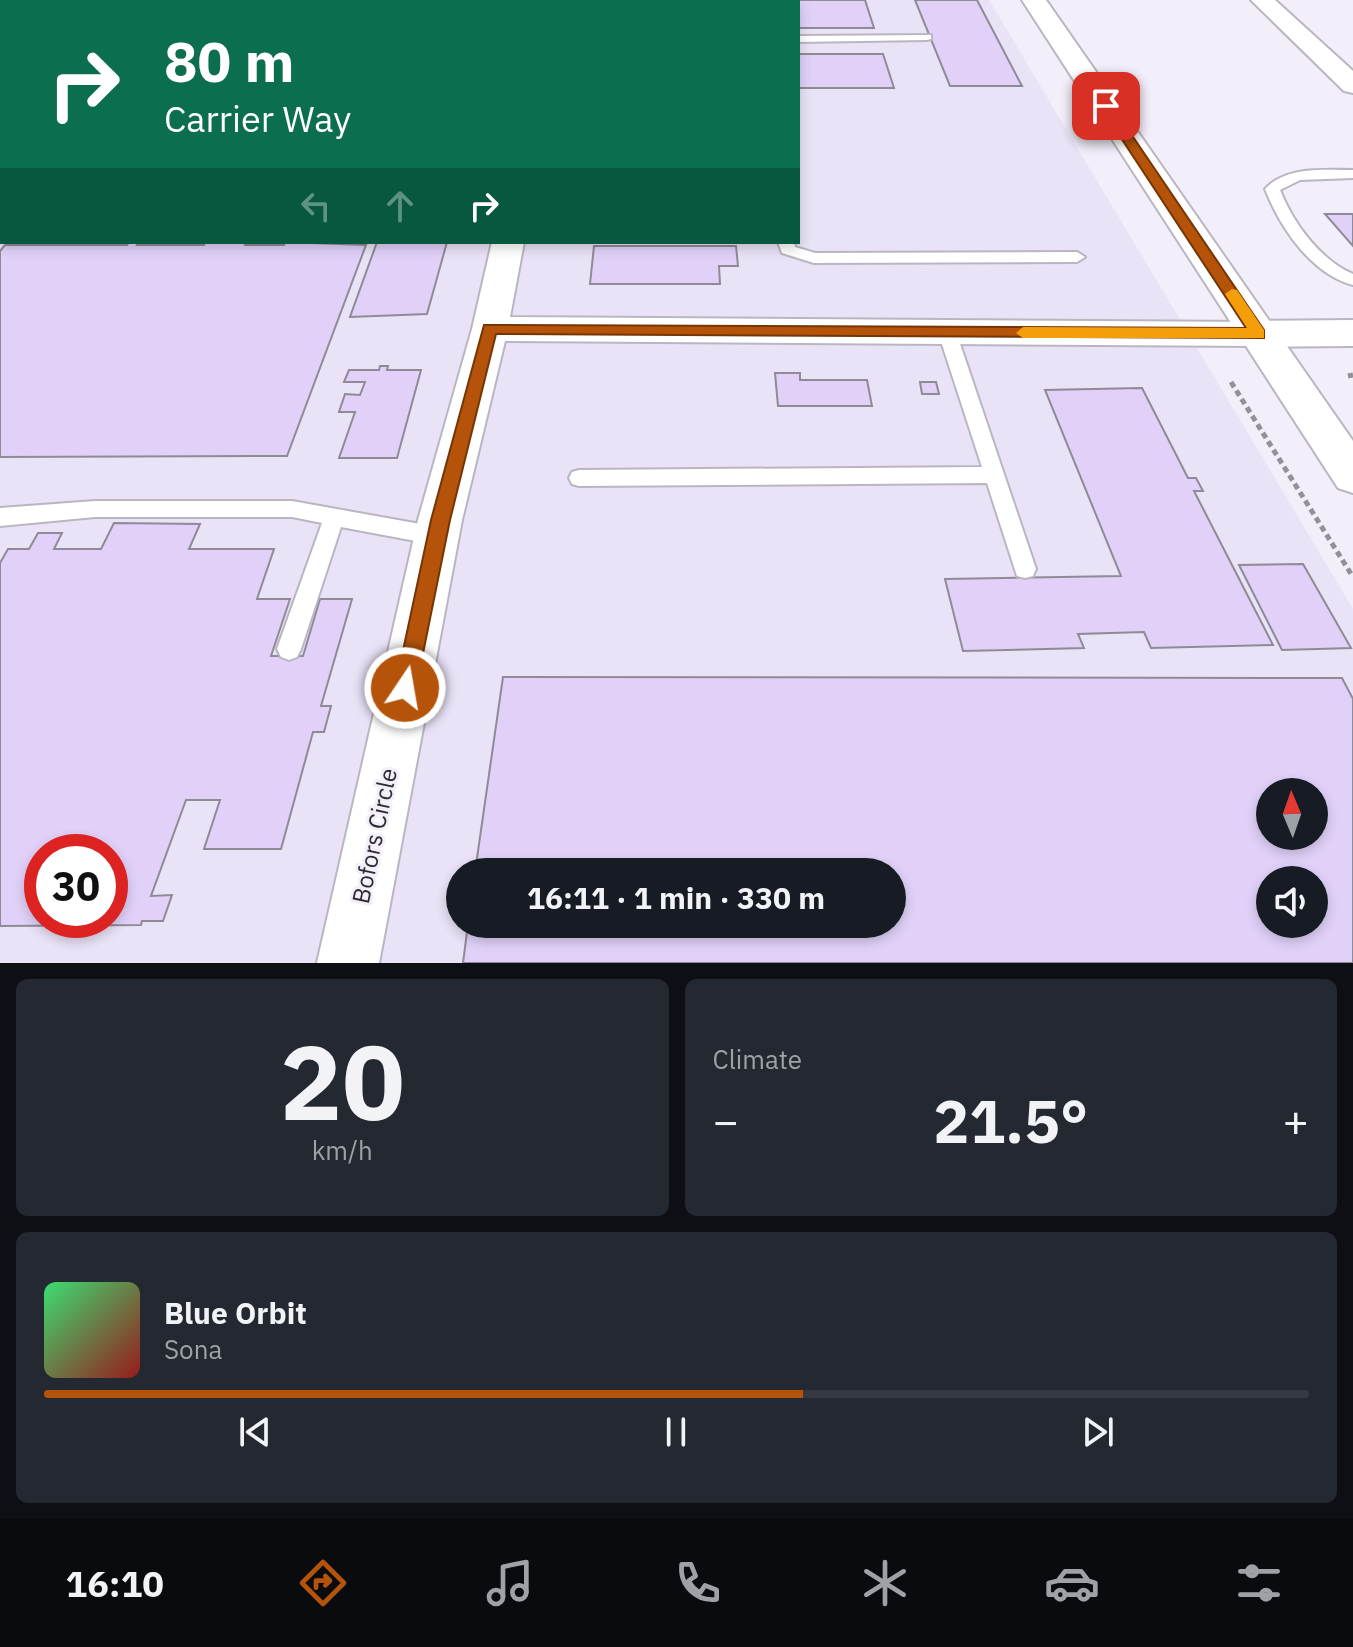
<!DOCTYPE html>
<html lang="en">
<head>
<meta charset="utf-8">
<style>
	:root { --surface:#171b24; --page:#242831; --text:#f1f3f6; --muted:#9ea1a6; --line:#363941; --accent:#b45309 }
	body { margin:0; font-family:"IBM Plex Sans",sans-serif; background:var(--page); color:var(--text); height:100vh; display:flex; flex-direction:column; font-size:30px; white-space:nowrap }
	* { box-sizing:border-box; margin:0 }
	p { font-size:26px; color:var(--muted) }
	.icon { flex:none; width:44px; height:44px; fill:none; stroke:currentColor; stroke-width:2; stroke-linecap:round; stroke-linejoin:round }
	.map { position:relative; height:963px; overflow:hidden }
	.details { display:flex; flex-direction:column; gap:16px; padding:16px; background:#0d0f14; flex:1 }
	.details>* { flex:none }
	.banner { position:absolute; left:0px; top:0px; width:800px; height:244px; box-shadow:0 4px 12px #0003; background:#0b6e4f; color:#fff; overflow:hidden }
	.needle { width:52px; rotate:358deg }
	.tools { position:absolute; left:1256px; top:778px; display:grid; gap:16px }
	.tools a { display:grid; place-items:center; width:72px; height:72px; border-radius:50%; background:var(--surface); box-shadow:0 4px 12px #0003; font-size:40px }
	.speed { position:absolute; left:24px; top:834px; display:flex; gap:16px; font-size:40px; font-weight:700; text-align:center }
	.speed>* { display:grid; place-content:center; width:104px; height:104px; border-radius:50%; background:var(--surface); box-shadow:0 4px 12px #0003; line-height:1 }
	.speed .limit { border:12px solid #d22; background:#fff; color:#111 }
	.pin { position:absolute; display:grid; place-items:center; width:68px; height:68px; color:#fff; margin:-34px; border-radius:16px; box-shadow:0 4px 12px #0006 }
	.me { position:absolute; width:88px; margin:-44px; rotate:12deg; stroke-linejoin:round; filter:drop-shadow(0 0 6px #0008) }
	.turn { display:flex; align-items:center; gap:28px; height:168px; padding:0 32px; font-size:36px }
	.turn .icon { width:104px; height:104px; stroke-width:2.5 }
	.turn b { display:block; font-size:56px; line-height:68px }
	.lanes { display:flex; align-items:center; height:76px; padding:0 32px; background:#0003; justify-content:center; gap:40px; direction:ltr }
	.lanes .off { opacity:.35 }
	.big { font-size:60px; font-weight:700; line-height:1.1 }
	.details .widget { flex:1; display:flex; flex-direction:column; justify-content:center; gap:12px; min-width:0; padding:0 28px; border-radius:12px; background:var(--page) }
	.details .dial { align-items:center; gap:0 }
	.dial b { font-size:104px; line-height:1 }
	.song { display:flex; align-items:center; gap:24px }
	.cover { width:96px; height:96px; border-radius:12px; background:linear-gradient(135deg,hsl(140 70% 55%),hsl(0 70% 35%)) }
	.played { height:8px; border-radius:4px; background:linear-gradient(90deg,var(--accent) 60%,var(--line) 60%) }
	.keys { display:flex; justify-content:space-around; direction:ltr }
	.heat { display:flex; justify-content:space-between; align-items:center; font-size:44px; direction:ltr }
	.details .tiles { flex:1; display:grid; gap:16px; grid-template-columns:1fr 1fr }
	.widget:last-child { grid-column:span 2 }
	.trip { position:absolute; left:446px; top:858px; width:460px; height:80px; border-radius:40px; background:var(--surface); box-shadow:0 4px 12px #0003; font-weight:700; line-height:80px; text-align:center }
	.tab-bar { display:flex; height:128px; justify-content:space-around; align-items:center; background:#090b0e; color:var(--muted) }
	.tab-bar .icon { width:56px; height:56px }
	.tab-bar .on { color:var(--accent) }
	.tab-bar b { font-size:36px; color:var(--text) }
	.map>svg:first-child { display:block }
</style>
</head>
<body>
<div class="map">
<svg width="1353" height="963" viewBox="0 0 1353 963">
	<rect width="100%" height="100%" fill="#f2eefa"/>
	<path fill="#eae2f7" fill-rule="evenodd" d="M 0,0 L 989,0 L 1353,609 L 1353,963 L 0,963 ZM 2,2 L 798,2 L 798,242 L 2,242 ZM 1270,792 L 1314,792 L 1314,836 L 1270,836 ZM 42,852 L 110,852 L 110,920 L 42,920 ZM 460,872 L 892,872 L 892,924 L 460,924 ZM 1270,880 L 1314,880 L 1314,924 L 1270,924 Z"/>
	<path fill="#e1d1f9" stroke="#8f8b96" stroke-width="2" fill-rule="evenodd" d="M 163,0 L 401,0 L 161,2 Z
		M 606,0 L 865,0 L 874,28 L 798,28 L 798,2 Z
		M 915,0 L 977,0 L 1022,86 L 950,86 Z
		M 798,54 L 883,54 L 894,88 L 798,88 Z
		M 1325,214 L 1353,214 L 1353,246 Z
		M 129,242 L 139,242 L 137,245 L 204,245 L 205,242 L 246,242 L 245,245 L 284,245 L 285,242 L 366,245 L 287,456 L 0,457 L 0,251 L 5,245 L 127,245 Z
		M 374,242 L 447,242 L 427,314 L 350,317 L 377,242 Z
		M 594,246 L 736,246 L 738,266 L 719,266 L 720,284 L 590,284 Z
		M 380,366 L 388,366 L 387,370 L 421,370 L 397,458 L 339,458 L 355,412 L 339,412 L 345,394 L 360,395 L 365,382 L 344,382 L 349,370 L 379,370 Z
		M 775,373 L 800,373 L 800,380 L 867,380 L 872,406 L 778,406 Z
		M 920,382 L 936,382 L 939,394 L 922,394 Z
		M 1142,388 L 1188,478 L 1196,478 L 1203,491 L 1194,491 L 1273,645 L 1151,648 L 1144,632 L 1078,634 L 1084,648 L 963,651 L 945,579 L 1121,576 L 1045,390 Z
		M 114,523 L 200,524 L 189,549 L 274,549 L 257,599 L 290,599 L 271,656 L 303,656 L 320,599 L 352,599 L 321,706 L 331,706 L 324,732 L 313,732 L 281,849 L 204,849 L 220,800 L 186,800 L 151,896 L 172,895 L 163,921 L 142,921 L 141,925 L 0,926 L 0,563 L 8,549 L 29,549 L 38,533 L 62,533 L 54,549 L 101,549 ZM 42,852 L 110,852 L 110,920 L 42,920 Z
		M 1303,564 L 1351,648 L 1282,650 L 1239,565 Z
		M 503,677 L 1342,678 L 1353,699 L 1353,963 L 463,963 L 468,924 L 892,924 L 892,872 L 475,872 ZM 1270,792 L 1314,792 L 1314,836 L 1270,836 ZM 1270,880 L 1314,880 L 1314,924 L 1270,924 Z"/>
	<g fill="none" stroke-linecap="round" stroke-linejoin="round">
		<defs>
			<path id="service" d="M 931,35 L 931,39 L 927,40 L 798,42 L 798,36 Z
				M 1353,170 L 1353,178 L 1300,180 L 1280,190 C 1293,223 1320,260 1353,274 L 1353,285 C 1311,274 1280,227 1265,189 C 1286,166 1324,170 1353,170 Z
				M 0,223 L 2,223 L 2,233 L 0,233 Z
				M 778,242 L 794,242 L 795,247 L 815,253 L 1077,252 L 1085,257 L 1077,262 L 814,263 L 782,253 Z
				M 947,326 L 956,332 L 1036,569 L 1033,576 L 1025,578 L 1017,576 L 987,483 L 579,486 L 572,484 L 569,478 L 572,472 L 579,470 L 982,467 L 938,332 Z
				M 95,501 L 292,501 L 437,527 L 444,530 L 448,536 L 444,542 L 437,545 L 341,527 L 301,649 L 297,657 L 289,660 L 281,657 L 277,649 L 322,523 L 292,517 L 95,517 L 0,526 L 0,508 Z"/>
			<path id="minor" d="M 1251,0 L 1275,0 L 1353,71 L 1353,93 L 1344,91 Z
				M 492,242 L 524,242 L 510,317 L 1258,322 L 1271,325 L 1276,334 L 1271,343 L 1258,346 L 505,341 L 462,520 L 379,963 L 317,963 L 418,520 L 472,329 Z"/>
			<path id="tertiary" d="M 1353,320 L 1353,346 L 1258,347 L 1245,343 L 1239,334 L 1245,325 L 1258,321 Z"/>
			<path id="secondary" d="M 1022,0 L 1046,0 L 1353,441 L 1353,493 L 1338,488 Z"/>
		</defs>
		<use href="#service" stroke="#bab6c1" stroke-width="4"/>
		<use href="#minor" stroke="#bab6c1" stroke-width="4"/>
		<use href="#tertiary" stroke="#bab6c1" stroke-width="4"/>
		<use href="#secondary" stroke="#bab6c1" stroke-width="4"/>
		<path stroke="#939098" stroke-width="5" stroke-dasharray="6 4" stroke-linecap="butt" d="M 1348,376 L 1353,375
			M 1231,382 L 1353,577"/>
		<use href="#service" fill="#fff" fill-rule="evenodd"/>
		<use href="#minor" fill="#fff" fill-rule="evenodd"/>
		<use href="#tertiary" fill="#fff" fill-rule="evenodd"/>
		<use href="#secondary" fill="#fff" fill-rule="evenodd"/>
	</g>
	<path fill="#b45309" stroke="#753606" stroke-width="2" d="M 1102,103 L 1110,103 L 1264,330 L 1264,338 L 496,334 L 450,520 L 416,688 L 413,696 L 405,699 L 398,696 L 395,688 L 431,520 L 484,325 L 1246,328 L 1100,106 Z"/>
	<path fill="#f59e0b" d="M 1232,289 L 1237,290 L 1264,330 L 1264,338 L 1023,338 L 1016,333 L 1023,327 L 1247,328 L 1225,294 Z"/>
	<g text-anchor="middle" stroke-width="6" stroke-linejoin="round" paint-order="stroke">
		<g font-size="24" fill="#2c2b2f" stroke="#f2eefa">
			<text transform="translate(375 836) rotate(-78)" y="8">Bofors Circle</text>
		</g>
	</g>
</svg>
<div class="tools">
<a><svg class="needle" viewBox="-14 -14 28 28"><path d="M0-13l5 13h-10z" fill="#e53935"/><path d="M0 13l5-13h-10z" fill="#9ea1a6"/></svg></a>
<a><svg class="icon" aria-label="sound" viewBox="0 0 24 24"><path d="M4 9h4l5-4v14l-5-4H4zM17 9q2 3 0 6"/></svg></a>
</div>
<div class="speed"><div class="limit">30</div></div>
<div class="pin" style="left:1106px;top:106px;background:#d93025"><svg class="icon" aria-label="arrive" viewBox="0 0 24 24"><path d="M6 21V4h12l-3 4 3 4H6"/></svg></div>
<svg class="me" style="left:405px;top:688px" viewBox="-20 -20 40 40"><circle r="17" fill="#b45309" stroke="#fff" stroke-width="3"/><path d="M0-11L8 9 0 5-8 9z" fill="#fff"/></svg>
<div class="trip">16:11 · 1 min · 330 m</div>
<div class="banner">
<div class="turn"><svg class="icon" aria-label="right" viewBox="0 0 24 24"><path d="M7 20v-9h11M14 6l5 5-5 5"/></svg><div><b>80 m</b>Carrier Way</div></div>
<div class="lanes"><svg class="icon off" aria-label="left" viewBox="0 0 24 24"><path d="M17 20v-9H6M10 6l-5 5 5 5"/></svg><svg class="icon off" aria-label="ahead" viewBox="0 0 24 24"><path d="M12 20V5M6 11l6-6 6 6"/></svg><svg class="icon" aria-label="right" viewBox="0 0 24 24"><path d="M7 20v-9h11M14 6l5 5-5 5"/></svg></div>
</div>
</div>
<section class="details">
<div class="tiles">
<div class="widget dial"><b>20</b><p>km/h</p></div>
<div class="widget"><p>Climate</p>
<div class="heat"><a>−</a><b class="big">21.5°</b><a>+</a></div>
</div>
<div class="widget">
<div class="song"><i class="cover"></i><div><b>Blue Orbit</b><p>Sona</p></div></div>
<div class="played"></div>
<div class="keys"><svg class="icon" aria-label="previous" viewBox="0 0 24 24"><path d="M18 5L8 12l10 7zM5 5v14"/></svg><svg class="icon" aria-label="pause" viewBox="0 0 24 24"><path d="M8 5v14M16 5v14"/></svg><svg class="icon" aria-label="next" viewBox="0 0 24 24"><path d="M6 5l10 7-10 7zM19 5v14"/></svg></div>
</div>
</div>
</section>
<nav class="tab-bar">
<b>16:10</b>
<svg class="icon on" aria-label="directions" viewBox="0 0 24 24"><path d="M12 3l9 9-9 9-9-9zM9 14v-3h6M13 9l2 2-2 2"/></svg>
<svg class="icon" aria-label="music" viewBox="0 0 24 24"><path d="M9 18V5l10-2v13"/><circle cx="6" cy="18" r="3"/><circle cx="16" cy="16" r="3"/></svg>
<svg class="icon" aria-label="phone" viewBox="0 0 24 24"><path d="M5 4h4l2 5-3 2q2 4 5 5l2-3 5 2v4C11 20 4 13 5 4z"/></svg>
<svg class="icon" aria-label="climate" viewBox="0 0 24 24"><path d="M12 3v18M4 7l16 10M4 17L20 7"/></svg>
<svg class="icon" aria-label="car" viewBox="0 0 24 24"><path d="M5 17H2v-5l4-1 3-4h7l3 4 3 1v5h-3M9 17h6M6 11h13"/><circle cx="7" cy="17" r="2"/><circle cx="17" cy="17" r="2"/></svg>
<svg class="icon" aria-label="filters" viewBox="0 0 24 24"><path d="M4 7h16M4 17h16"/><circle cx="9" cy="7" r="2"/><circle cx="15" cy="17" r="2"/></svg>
</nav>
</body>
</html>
